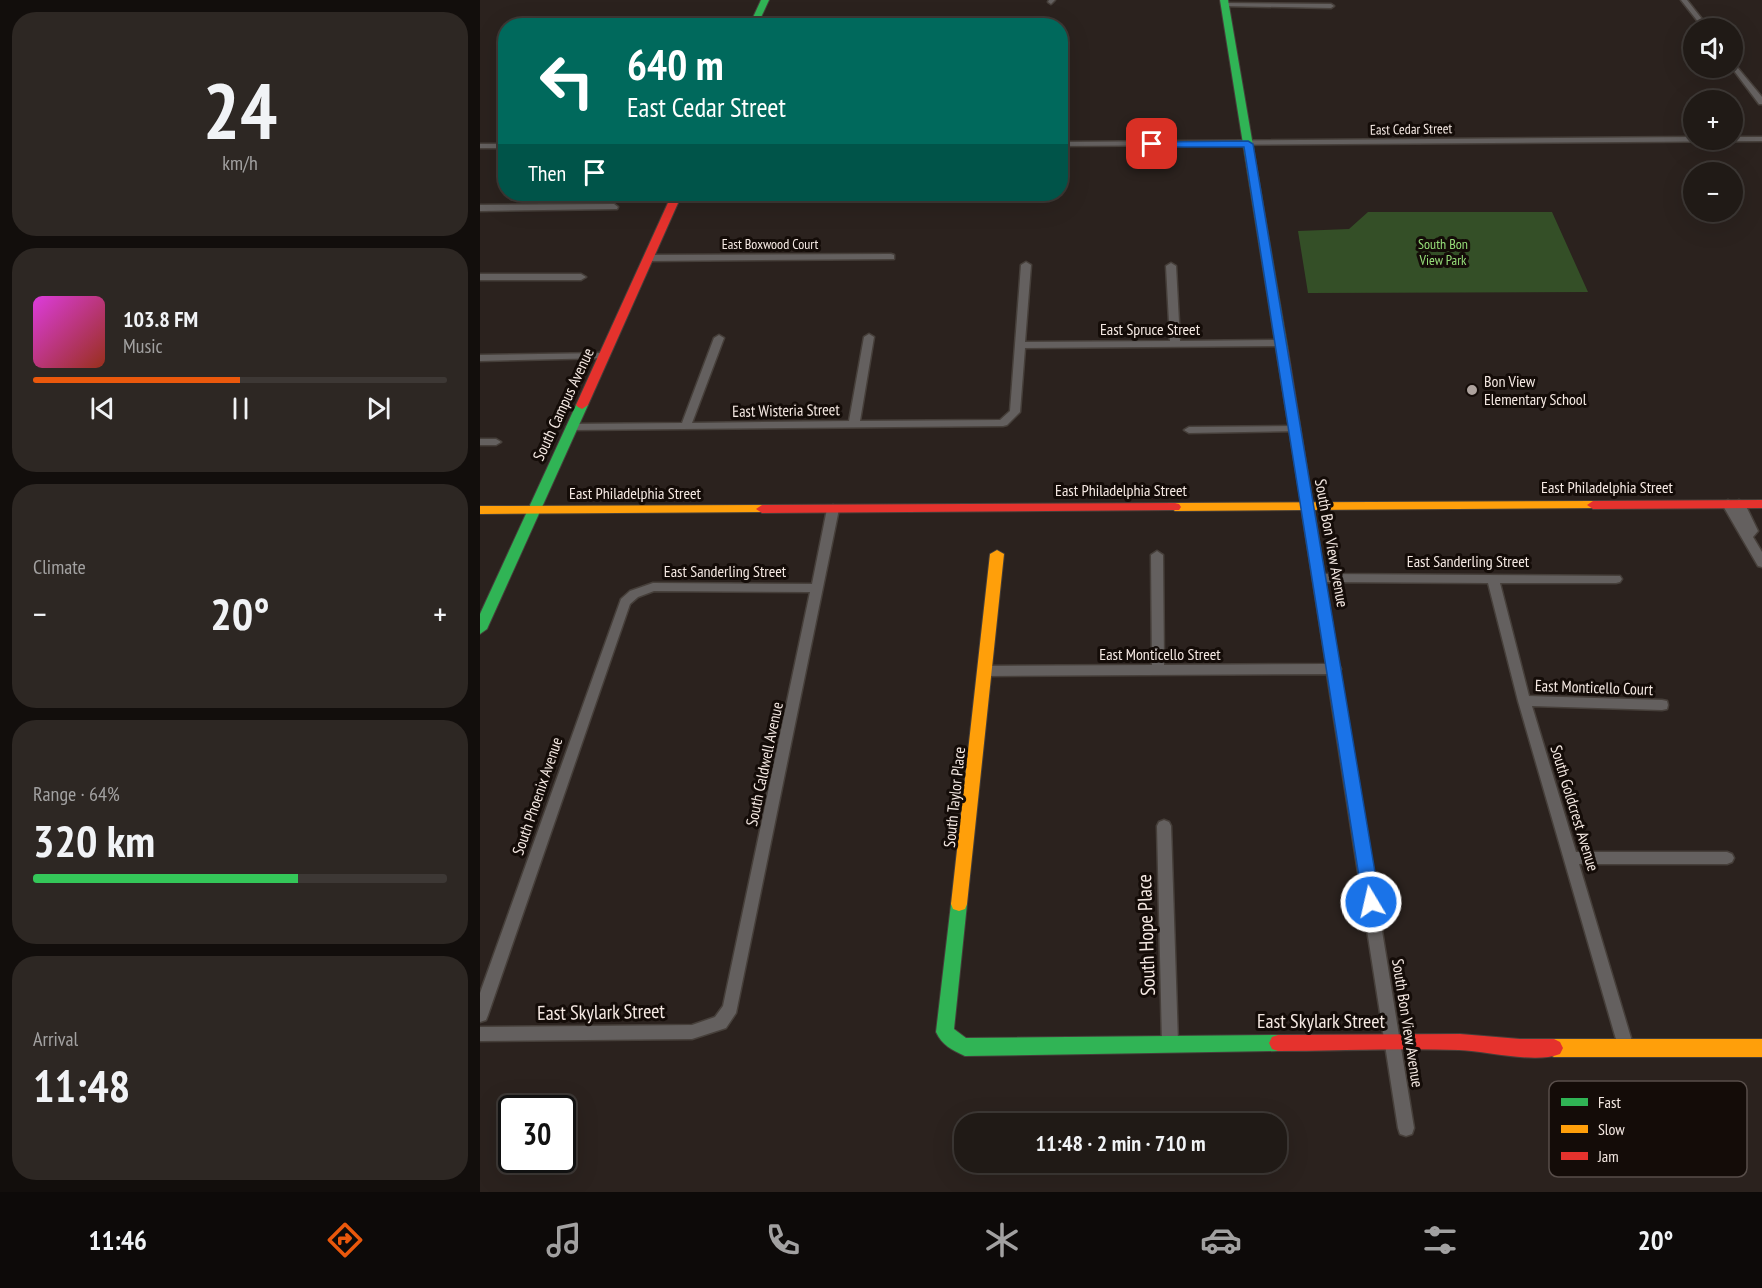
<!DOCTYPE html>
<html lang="en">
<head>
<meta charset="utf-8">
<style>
	:root { --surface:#201a16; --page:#2d2723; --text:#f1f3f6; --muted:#a2a1a1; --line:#3d3835; --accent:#ea580c }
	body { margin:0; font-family:"PT Sans Narrow",sans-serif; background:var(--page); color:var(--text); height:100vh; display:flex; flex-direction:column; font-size:22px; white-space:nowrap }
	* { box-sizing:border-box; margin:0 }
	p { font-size:20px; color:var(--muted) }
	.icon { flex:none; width:33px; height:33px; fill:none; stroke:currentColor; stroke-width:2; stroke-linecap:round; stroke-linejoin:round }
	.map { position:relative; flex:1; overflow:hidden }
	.sheet { display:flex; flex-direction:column; gap:12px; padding:12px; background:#120e0c; width:480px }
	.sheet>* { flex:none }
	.banner { position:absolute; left:18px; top:18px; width:570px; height:183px; border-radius:24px; box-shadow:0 6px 24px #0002,0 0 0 2px var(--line); background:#00695c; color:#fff; overflow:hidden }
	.fabs { position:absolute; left:1203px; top:18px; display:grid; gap:12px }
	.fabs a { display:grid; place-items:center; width:60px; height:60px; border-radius:50%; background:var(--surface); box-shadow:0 6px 24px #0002,0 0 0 2px var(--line); font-size:30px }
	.speed { position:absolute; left:18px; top:1095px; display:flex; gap:12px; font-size:30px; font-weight:700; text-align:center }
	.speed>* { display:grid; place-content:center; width:78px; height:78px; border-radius:50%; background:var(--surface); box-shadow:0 6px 24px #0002,0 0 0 2px var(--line); line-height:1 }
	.speed .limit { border:3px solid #111; border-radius:9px; background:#fff; color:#111 }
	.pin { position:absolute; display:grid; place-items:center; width:51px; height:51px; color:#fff; margin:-26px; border-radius:12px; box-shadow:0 3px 9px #0006 }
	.me { position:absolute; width:66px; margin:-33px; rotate:351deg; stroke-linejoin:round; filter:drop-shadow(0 0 4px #0008) }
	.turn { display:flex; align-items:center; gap:21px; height:126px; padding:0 30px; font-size:27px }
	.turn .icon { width:78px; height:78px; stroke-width:2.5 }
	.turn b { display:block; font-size:42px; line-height:51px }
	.then { display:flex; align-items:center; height:57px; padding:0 30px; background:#0003; gap:12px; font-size:22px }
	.big { font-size:45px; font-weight:800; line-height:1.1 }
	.sheet .card { flex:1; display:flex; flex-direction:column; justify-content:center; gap:9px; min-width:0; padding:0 21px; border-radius:24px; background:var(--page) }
	.sheet .dial { align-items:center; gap:0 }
	.dial b { font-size:78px; line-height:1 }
	.song { display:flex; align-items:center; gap:18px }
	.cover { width:72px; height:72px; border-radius:9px; background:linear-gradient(135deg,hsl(300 70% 55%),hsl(10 70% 35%)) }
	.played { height:6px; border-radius:3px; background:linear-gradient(90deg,var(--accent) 50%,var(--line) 50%) }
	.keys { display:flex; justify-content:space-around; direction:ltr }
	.heat { display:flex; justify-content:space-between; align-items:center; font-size:33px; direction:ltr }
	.charge { height:9px; border-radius:4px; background:linear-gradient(90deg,#34c759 64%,var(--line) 0) }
	.trip { position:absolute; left:474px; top:1113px; width:333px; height:60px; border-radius:24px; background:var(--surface); box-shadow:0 6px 24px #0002,0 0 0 2px var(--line); font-weight:800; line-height:60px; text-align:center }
	.dock { display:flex; height:96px; justify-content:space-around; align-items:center; background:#0d0a09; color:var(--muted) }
	.dock .icon { width:42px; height:42px }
	.dock .current { color:var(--accent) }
	.dock b { font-size:27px; color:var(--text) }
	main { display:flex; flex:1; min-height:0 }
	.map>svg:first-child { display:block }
</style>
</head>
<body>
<main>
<section class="sheet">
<div class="card dial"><b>24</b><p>km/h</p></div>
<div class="card">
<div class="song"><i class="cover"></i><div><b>103.8 FM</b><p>Music</p></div></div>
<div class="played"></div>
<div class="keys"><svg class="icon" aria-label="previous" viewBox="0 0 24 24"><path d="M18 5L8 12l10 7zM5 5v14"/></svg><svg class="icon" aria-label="pause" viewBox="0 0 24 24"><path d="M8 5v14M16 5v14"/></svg><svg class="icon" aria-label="next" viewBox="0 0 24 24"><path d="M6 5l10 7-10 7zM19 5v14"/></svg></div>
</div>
<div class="card"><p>Climate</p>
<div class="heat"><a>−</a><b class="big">20°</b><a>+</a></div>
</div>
<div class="card"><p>Range · 64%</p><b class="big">320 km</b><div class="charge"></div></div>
<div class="card"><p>Arrival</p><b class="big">11:48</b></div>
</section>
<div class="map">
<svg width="1282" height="1192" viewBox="0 0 1282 1192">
	<rect width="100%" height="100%" fill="#2b221e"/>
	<path fill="#344f27" d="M 888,212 L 1072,212 L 1108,292 L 828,293 L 818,231 L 869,229 Z"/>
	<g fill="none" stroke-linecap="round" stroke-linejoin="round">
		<defs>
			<path id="street" d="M 569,0 L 575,0 L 571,4 L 568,2 Z
				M 1201,0 L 1207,0 L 1229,28 L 1223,28 Z
				M 745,3 L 851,4 L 854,6 L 851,8 L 743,6 L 742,5 Z
				M 1252,61 L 1282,97 L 1282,104 L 1279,104 L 1252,68 Z
				M 1214,137 L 1214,140 L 1252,140 L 1252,137 L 1282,137 L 1282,141 L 580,146 L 580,142 Z
				M 0,144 L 26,144 L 26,148 L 0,148 Z
				M 134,204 L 138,207 L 137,209 L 0,211 L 0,205 Z
				M 411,254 L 414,255 L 414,259 L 169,261 L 165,258 L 169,255 Z
				M 546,262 L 551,265 L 545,342 L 690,341 L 686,266 L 691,263 L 696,266 L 700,341 L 801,340 L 806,343 L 801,346 L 545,348 L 540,412 L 527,425 L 523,426 L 91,430 L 86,427 L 91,424 L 202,423 L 234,338 L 239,335 L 244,338 L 212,423 L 369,421 L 384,337 L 389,334 L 394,337 L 380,421 L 520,420 L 530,411 L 541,265 Z
				M 0,274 L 101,274 L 106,277 L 101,280 L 0,280 Z
				M 123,353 L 126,354 L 126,358 L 0,361 L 0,355 Z
				M 815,426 L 820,429 L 819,431 L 709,433 L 704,430 L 709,427 Z
				M 0,439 L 16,439 L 21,442 L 16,445 L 0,445 Z
				M 1248,500 L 1254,504 L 1259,500 L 1265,504 L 1278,531 L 1273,537 L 1282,552 L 1282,567 L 1278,566 L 1242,504 Z
				M 827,501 L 833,505 L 844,574 L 1140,576 L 1142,579 L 1140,582 L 1136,583 L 1020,583 L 1049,696 L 1182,700 L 1187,701 L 1188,705 L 1187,709 L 1182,710 L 1052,706 L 1096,852 L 1247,852 L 1252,854 L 1254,858 L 1252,862 L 1247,864 L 1099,864 L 1154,1048 L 1152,1053 L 1146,1056 L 1140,1053 L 1038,701 L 1008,583 L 845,582 L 859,665 L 861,669 L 860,672 L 934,1128 L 932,1134 L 926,1136 L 920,1134 L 918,1128 L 847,674 L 505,676 L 501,674 L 499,671 L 501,668 L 505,666 L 672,665 L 671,555 L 677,551 L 683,555 L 684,665 L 846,664 L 821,505 Z
				M 353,505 L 359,509 L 256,1013 L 246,1028 L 212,1039 L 0,1041 L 0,1027 L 212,1025 L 235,1017 L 243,1006 L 330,592 L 174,591 L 158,597 L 150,604 L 8,1015 L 6,1020 L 0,1022 L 0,993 L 141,599 L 150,591 L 173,583 L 332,584 L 347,509 Z
				M 684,820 L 689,822 L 691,826 L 698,1043 L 696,1048 L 690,1051 L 684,1048 L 682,1043 L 677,826 L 679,822 Z"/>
			<path id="fast" d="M 281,0 L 289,0 L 277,26 L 269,26 Z
				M 740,0 L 748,0 L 808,350 L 802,353 L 796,350 Z
				M 102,401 L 108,405 L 7,629 L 0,634 L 0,614 L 96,405 Z
				M 479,897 L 485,899 L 487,904 L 474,1029 L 486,1038 L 798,1035 L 804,1037 L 807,1043 L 804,1049 L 798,1051 L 485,1056 C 472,1050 462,1045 456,1032 L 471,904 L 473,899 Z"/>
			<path id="slow" d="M 1113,501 L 1117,502 L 1119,505 L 1117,508 L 695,511 L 689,507 L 695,503 Z
				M 282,505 L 288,509 L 286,512 L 0,514 L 0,506 Z
				M 517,550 L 524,554 L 487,904 L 485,909 L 479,911 L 473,909 L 471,904 L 510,554 Z
				M 1074,1039 L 1282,1039 L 1282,1057 L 1074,1057 L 1068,1054 L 1065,1048 L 1068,1042 Z"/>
			<path id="jam" d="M 192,194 L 202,194 L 108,405 L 102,409 L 98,407 L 96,405 Z
				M 802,347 L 808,350 L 833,505 L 827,509 L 821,505 L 796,350 Z
				M 1282,500 L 1282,508 L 1113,509 L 1107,505 L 1113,501 Z
				M 695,503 L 699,504 L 701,507 L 699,510 L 282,513 L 276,509 L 282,505 Z
				M 980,1034 L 1040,1039 L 1074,1039 L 1080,1042 L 1083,1048 L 1080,1054 C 1055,1064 1007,1051 979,1050 C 919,1048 858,1051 798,1051 L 792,1049 L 789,1043 L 792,1037 L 798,1035 Z"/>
		</defs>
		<use href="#street" stroke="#463f3a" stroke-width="3"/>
		<use href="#fast" stroke="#463f3a" stroke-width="2"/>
		<use href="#slow" stroke="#463f3a" stroke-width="2"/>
		<use href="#jam" stroke="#463f3a" stroke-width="2"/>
		<use href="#street" fill="#64605f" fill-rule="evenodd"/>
		<use href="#fast" fill="#30b455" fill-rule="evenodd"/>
		<use href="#slow" fill="#ff9f0a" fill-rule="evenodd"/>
		<use href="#jam" fill="#e5322d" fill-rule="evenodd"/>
	</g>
	<path fill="#1a73e8" stroke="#114b97" stroke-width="1.5" d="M 768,141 L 773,144 L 900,902 L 897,907 L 891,909 L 885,907 L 883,902 L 764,147 L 672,147 L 667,144 L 672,142 Z"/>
	<circle fill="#aea39e" stroke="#140c08" stroke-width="2" cx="992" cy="390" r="6"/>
	<g text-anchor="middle" stroke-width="6" stroke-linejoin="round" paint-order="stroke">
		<g font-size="14" fill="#f5e9e3" stroke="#140c08">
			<text transform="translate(931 129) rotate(-1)" y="5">East Cedar Street</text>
			<text x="290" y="249">East Boxwood Court</text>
		</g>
		<g font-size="14" fill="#96de79" stroke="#140c08">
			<text x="963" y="249">South Bon<tspan x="963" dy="16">View Park</tspan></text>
		</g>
		<g font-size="16" fill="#f5e9e3" stroke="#140c08">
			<text x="670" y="335">East Spruce Street</text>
			<text transform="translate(83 404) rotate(-65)" y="6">South Campus Avenue</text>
			<text transform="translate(306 410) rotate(-1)" y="6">East Wisteria Street</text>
			<text x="1127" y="493">East Philadelphia Street</text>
			<text x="641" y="496">East Philadelphia Street</text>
			<text x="155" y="499">East Philadelphia Street</text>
			<text transform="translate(852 543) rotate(80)" y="6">South Bon View Avenue</text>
			<text x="988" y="567">East Sanderling Street</text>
			<text x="245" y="577">East Sanderling Street</text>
			<text x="680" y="660">East Monticello Street</text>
			<text transform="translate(1114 687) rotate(2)" y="6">East Monticello Court</text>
			<text transform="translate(284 764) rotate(-78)" y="6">South Caldwell Avenue</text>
			<text transform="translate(57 796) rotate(-71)" y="6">South Phoenix Avenue</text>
			<text transform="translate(474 797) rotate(-84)" y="6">South Taylor Place</text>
			<text transform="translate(1095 808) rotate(73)" y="6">South Goldcrest Avenue</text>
			<text transform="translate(928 1023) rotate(81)" y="6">South Bon View Avenue</text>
		</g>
		<g font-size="16" fill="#f5e9e3" stroke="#140c08" text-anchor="start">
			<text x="1004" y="387">Bon View<tspan x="1004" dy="18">Elementary School</tspan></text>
		</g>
		<g font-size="20" fill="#f5e9e3" stroke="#140c08">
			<text transform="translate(666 935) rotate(-92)" y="7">South Hope Place</text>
			<text transform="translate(121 1012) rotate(-1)" y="7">East Skylark Street</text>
			<text x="841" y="1028">East Skylark Street</text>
		</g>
	</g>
	<rect x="1069" y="1081" width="198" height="96" rx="9" fill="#140c08" stroke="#584e4a" stroke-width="1.5"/>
	<rect x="1081" y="1098" width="27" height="8" fill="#30b455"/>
	<rect x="1081" y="1125" width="27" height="8" fill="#ff9f0a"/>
	<rect x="1081" y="1152" width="27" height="8" fill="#e5322d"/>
	<g font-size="16" fill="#f5e9e3">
		<text x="1118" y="1108">Fast</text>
		<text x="1118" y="1135">Slow</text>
		<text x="1118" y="1162">Jam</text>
	</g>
</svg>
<div class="fabs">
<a><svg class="icon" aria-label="sound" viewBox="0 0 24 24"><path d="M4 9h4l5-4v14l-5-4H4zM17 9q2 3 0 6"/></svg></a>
<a>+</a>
<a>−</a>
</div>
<div class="speed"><div class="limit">30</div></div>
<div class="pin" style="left:672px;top:144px;background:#d93025"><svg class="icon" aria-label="arrive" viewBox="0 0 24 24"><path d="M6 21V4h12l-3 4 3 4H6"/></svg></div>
<svg class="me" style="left:891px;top:902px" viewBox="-20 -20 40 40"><circle r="17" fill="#1a73e8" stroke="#fff" stroke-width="3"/><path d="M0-11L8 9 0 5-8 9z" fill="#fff"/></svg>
<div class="trip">11:48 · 2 min · 710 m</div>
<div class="banner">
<div class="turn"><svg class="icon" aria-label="left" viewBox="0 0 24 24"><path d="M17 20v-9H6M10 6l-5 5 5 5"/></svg><div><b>640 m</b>East Cedar Street</div></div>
<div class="then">Then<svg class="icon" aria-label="arrive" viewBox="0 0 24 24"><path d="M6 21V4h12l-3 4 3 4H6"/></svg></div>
</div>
</div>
</main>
<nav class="dock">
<b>11:46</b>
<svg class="icon current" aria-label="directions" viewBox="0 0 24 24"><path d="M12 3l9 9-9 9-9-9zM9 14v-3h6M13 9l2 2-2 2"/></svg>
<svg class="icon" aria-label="music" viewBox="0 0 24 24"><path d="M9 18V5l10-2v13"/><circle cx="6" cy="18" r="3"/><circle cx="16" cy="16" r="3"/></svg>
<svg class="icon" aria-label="phone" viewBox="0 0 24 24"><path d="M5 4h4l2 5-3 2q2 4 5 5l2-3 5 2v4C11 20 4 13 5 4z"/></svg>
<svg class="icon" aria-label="climate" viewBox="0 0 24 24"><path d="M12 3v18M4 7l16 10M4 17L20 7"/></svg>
<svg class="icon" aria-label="car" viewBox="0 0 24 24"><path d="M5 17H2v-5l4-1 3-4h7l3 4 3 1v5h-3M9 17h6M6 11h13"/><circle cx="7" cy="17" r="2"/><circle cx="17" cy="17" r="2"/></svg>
<svg class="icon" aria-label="filters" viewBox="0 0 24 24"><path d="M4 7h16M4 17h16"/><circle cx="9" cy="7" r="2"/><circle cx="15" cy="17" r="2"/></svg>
<b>20°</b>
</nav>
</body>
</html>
